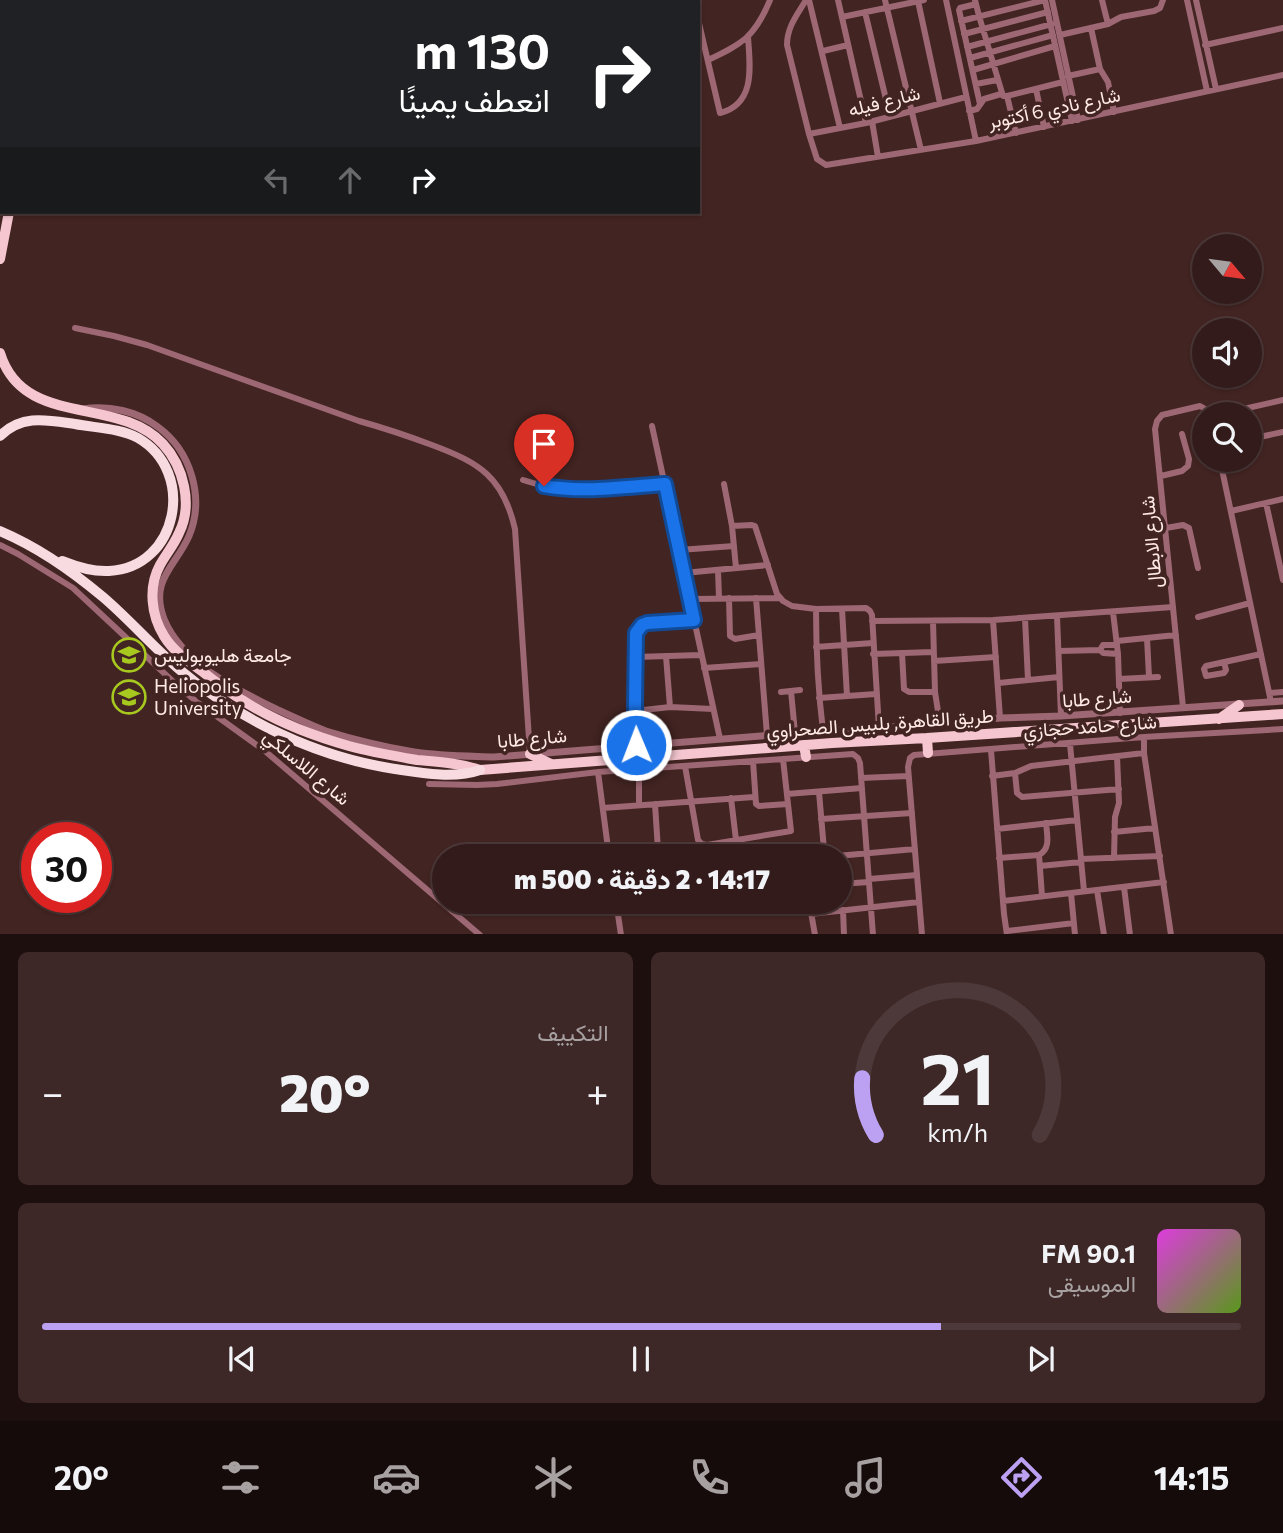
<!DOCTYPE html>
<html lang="ar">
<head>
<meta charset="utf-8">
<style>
	:root { --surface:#321b1a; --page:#3d2827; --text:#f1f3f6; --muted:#a8a1a2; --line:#4d3939; --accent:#bca0f2 }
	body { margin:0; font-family:Commissioner,Vazirmatn,sans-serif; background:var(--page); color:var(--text); direction:rtl; height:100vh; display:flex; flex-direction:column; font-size:26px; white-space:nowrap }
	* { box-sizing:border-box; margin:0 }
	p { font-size:23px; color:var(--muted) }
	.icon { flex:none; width:38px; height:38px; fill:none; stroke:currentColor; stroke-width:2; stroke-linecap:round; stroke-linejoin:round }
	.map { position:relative; height:934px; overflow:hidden; direction:ltr }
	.drawer { display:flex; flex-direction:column; gap:18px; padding:18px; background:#1c0f0e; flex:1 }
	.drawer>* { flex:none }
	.guide { position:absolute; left:0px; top:0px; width:700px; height:214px; box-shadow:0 2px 5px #0004,0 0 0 2px var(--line); direction:rtl; background:#202124; color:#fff; overflow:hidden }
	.needle { width:46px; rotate:119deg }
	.buttons { position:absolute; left:1192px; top:234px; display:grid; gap:14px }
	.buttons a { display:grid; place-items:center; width:70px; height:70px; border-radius:50%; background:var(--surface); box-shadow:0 2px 5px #0004,0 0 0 2px var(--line); font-size:35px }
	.speed { position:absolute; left:21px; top:822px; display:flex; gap:14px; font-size:35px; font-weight:700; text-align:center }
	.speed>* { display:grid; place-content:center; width:91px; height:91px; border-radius:50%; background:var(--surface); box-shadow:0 2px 5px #0004,0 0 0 2px var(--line); line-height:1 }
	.speed .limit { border:10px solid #d22; background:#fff; color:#111 }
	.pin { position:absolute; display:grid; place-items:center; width:60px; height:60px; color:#fff; margin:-72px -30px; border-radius:50% 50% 50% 0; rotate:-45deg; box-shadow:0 0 7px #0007 }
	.pin .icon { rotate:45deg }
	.me { position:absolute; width:77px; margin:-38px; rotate:359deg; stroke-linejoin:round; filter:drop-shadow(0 0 5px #0008) }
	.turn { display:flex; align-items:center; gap:24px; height:147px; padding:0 35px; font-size:32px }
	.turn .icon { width:91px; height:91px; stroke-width:2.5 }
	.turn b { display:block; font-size:49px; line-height:60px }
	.lanes { display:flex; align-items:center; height:66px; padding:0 35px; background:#0003; justify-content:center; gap:35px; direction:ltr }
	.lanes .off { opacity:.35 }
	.big { font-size:52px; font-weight:800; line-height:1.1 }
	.drawer .widget { flex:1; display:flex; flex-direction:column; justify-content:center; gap:10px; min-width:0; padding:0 24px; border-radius:10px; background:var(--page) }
	.drawer .dial { align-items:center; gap:0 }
	.dial svg { height:182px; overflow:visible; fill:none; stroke:var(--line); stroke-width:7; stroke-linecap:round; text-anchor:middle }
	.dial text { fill:var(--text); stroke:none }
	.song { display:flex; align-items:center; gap:21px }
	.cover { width:84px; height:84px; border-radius:10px; background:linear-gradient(135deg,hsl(300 70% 55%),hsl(90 70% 35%)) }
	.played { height:7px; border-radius:4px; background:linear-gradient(90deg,var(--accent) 75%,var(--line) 75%) }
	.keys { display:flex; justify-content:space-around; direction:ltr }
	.heat { display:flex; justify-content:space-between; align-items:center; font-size:38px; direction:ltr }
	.drawer .tiles { flex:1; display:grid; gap:18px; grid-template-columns:1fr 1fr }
	.widget:last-child { grid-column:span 2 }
	.trip { position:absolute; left:432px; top:844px; width:420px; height:70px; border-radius:35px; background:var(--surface); box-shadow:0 2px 5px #0004,0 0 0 2px var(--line); font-weight:800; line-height:70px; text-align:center; direction:rtl }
	.menu { display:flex; height:112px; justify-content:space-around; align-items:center; background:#140b0a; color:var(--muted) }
	.menu .icon { width:49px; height:49px }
	.menu .on { color:var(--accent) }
	.menu b { font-size:32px; color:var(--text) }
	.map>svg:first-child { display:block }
</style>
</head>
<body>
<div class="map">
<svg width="1283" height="935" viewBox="0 0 1283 935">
	<rect width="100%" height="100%" fill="#422422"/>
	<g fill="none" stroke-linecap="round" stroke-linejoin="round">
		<path stroke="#9d6873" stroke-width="6" d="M 694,0 L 695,2
			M 806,0 C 797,15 787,27 787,45 L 809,134 L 817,159 L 826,165 L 976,141 L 1283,75
			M 809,0 L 840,128
			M 838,0 L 866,123
			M 885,0 L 921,150
			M 946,0 L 976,141
			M 975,0 L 979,16 L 1003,96 L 1007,96 L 1063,82
			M 1045,0 L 1072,121
			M 1052,0 L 1078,120
			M 1102,0 L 1108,24
			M 1187,0 L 1207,91
			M 1196,0 L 1216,89
			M 918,1 L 940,103
			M 474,2 L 481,0
			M 976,4 L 960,8 L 959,10 L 980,104
			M 865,12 L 890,116
			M 842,17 L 924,0
			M 698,19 L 720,113 C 756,104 750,66 748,37
			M 961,21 L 1045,0
			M 1091,28 L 1100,69 L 1108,82 L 1114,112
			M 964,34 L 1048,12
			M 1060,35 L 1108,24 L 1121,17 L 1154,11 L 1160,8 L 1163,0
			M 1205,45 L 1283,28
			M 967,47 L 1052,24
			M 823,51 L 848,45
			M 970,58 L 1053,35
			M 708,60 C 742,44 755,37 770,0
			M 973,70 L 1055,46
			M 1068,76 L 1100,69
			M 976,84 L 997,80
			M 1036,89 L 1044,127
			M 1007,96 L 1016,133
			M 969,111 L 977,109 L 984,99 L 1001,94
			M 872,121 L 878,157
			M 809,134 L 866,123 L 966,97
			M 75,328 L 114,336 L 147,345 L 359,421 C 384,428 408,436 432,445 C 480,463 503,477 515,529 L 530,754
			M 1217,415 L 1283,400
			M 652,426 L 720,739
			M 1250,439 L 1283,432
			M 1220,460 L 1271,702
			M 1161,476 L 1182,471 L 1188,466 L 1189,459 L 1182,434
			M 523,480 C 569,496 618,488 665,484
			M 724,484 L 732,526 L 736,568
			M 1266,503 L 1283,580
			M 1231,511 L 1283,499
			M 732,526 L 752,525 L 755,526 L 777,594 L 783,601 L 792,606 L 816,609 L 866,608 L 870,611 L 872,615 L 879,728
			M 1166,528 L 1183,525 L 1189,528 L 1198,568
			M 0,545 L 18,554 L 73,588 L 180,688 L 197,702 L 265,751 L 480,935
			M 679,550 L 734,546
			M 718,570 L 719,598
			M 684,573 L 768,565
			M 729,598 L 730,636 L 735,639 L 759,635
			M 756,598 L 767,735
			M 690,599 L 780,598
			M 816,609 C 816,650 818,690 823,731
			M 842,609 L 847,696
			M 1113,612 L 1118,654 L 1120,713
			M 1057,616 L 1061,716
			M 1198,617 L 1250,603
			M 1025,618 L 1028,680
			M 694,619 L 647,623 L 639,629 L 636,640 L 635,711 L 670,707 L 713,709
			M 993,620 L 1000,718
			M 872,621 L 993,620 L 1173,607
			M 933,621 L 935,692 L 940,724
			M 1147,638 L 1149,677
			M 1117,641 L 1176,635
			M 816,647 L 873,643
			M 1100,650 L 1103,653 L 1118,654
			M 1059,651 L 1100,650 L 1103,645 L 1117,645
			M 902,653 L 904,689 L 909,692 L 935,692
			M 873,654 L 933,652
			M 666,656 L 670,707
			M 635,657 L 701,655
			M 934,661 L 996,657
			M 1224,662 L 1226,670 L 1224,673 L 1206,676 L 1204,669 L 1206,666 L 1261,654
			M 704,668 L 761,664
			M 1119,679 L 1158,677
			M 999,683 L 1059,677
			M 791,691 L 795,733
			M 781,692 L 800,690
			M 1270,693 L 1283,692
			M 819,698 L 876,694
			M 1183,707 L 1155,429 L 1157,421 L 1162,415 L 1200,406 L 1207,410 L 1210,415
			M 635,711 L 636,745
			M 1144,737 L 1144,753 L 1171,935
			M 1070,744 L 1084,891
			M 991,750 L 1004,914 L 1007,935
			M 753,761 L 756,804 L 759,806 L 788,804
			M 685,766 L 698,840 L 702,844 L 707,845 L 791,831 L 783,759
			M 598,772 L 609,856
			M 1015,773 L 1017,793 L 1022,797 L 1119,789
			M 992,776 L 1015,773 L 1031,766 L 1144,753
			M 861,778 L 908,776
			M 429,784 L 477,785 L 497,784 L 598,772 L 853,754 L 858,758 L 860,763 L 873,935
			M 819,792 L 824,850 L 828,856
			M 787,794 L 862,788
			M 731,798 L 736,840
			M 655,804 L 658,850
			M 639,805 L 639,770
			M 603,808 L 754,797
			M 821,819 L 912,813
			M 997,829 L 1077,820
			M 1114,832 L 1155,828
			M 622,854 L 684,847
			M 1039,855 L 1042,896
			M 837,856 L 915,849
			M 999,858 L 1039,855 C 1051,849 1047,835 1046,823
			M 1114,858 L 1115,817 L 1119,803 L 1117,756
			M 1081,859 L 1160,856
			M 1040,866 L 1081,862
			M 869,879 L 917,875
			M 840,884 L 869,882
			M 1124,887 L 1130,935
			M 1097,890 L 1104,935
			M 1071,893 L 1075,935
			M 616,901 L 621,935
			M 809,901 L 815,935
			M 1003,901 L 1164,882
			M 843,910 L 844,935
			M 811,914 L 919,902
			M 1007,931 L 1074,923
			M 922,935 L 908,767 L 910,758 L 914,755 L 1144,737 L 1283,729"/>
		<path stroke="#9d6873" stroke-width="7" d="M 83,409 C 109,405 137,411 158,427 C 191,451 205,498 189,536 C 176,566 149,580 164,619 C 182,663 237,690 278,710 C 294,717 310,725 326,731 C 355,740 385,747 414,752 C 440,756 467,756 494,757 L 823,731 L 940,724 L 1000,718 L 1061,716 L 1283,701"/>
		<path stroke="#f5c6cf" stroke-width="10" d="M 29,2 L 29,0
			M 38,2 L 38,0
			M 51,2 L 51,0
			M 60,2 L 60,0
			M 0,138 L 2,130
			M 0,191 L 2,184
			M 0,259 L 9,212
			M 0,353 C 23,429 118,395 163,444 C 184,467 193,505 179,533 C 174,545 166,554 160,565 C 148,587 151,615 164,636 C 173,651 189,662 203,672 C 216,682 228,692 242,700 C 273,720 313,736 349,746 C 371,752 394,756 417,760 C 438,762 459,763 480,770 L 832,743 L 927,738 L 1283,714
			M 1219,719 L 1239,705
			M 927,738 L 928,753
			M 804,745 L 806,757
			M 530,754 L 551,764
			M 618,759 L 619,771"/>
		<path stroke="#f7dbe0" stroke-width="10" d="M 0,436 C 22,414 47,420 75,424 C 95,428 120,428 138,438 C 197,472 178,568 109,571 C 92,572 77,567 62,561
			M 0,531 C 38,547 71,570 103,597 C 130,620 153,647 180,670 C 241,721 316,757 395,769 C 421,773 454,779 480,770"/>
	</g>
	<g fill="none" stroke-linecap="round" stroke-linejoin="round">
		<defs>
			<path id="route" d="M 544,486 C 583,493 625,487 665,484 L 694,620 L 647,623 L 642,625 L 636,633 L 635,705 L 636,745"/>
		</defs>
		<use href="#route" stroke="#114b97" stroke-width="18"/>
		<use href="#route" stroke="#1a73e8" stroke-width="12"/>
	</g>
	<defs>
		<symbol id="university-ring" viewBox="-11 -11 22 22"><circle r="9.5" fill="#422422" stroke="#a7c81f" stroke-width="1.5"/><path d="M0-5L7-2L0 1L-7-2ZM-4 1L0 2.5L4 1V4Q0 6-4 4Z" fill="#a7c81f"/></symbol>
	</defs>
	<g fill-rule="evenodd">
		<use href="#university-ring" x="110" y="636" width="38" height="38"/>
		<use href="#university-ring" x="110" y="678" width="38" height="38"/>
	</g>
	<g text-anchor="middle" stroke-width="7" stroke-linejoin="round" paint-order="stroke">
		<g font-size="19" fill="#ffeae7" stroke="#422422">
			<text transform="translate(884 101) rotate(-14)" y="7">شارع فيله</text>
			<text transform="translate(1054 108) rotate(-12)" y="7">شارع نادي 6 أكتوبر</text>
			<text transform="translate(1151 542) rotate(-95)" y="7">شارع الابطال</text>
			<text transform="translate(1097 698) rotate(-4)" y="7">شارع طابا</text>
			<text transform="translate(880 723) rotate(-4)" y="7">طريق القاهرة, بلبيس الصحراوي</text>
			<text transform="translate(1090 726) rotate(-4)" y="7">شارع حامد حجازي</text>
			<text transform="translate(532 738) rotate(-5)" y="7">شارع طابا</text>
			<text transform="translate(307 767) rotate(40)" y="7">شارع اللاسلكي</text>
		</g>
		<g font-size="19" fill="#ffeae7" stroke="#422422" text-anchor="start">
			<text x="154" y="662">جامعة هليوبوليس</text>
			<text x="154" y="693">Heliopolis<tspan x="154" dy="22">University</tspan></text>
		</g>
	</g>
</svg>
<div class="buttons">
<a><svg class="needle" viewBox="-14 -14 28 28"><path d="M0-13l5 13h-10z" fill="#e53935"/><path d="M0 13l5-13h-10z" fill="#a8a1a2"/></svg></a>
<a><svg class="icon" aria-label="sound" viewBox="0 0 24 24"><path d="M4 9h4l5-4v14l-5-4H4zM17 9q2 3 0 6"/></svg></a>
<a><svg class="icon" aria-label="search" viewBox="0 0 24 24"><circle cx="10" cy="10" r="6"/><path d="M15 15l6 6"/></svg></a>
</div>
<div class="speed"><div class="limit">30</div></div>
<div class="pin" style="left:544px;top:486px;background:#d93025"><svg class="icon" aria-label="arrive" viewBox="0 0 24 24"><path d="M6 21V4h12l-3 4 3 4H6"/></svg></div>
<svg class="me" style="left:636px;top:745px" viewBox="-20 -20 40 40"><circle r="17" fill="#1a73e8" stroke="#fff" stroke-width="3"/><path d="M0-11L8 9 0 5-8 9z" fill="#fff"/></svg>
<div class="trip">14:17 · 2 دقيقة · 500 m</div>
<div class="guide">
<div class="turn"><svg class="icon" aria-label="right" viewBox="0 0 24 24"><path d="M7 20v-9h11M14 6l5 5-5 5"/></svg><div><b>130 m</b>انعطف يمينًا</div></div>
<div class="lanes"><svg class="icon off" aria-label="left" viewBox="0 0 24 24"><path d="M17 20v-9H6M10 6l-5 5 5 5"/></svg><svg class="icon off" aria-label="ahead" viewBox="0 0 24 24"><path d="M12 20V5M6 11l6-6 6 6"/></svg><svg class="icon" aria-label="right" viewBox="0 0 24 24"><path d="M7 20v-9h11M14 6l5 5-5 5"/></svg></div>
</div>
</div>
<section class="drawer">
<div class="tiles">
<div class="widget dial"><svg viewBox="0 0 100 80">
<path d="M14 69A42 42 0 1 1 86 69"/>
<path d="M14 69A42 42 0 0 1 8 44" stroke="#bca0f2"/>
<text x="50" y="56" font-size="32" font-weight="700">21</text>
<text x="50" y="72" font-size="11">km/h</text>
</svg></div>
<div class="widget"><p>التكييف</p>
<div class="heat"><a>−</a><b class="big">20°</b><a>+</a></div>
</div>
<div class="widget">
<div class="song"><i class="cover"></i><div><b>90.1 FM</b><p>الموسيقى</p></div></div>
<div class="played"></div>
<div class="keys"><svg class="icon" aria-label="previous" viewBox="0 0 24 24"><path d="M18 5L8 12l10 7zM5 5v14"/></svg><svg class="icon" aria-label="pause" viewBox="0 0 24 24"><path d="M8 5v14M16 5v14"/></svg><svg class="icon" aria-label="next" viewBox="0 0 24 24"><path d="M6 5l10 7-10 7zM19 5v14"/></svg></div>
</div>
</div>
</section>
<nav class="menu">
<b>14:15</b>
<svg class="icon on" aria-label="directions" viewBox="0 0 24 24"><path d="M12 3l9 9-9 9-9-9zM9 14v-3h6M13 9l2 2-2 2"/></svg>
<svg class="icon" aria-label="music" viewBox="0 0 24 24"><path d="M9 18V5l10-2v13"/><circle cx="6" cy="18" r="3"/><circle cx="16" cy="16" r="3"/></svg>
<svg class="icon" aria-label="phone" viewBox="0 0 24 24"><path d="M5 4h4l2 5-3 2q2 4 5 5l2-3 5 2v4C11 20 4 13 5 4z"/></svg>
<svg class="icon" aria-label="climate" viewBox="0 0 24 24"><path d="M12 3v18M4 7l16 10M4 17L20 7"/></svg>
<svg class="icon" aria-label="car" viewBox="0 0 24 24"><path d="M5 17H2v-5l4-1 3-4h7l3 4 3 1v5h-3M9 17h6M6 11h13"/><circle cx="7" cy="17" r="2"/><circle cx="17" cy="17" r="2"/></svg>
<svg class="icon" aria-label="filters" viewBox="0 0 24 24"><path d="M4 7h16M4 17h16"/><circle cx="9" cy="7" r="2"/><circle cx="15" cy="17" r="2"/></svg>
<b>20°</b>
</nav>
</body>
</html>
